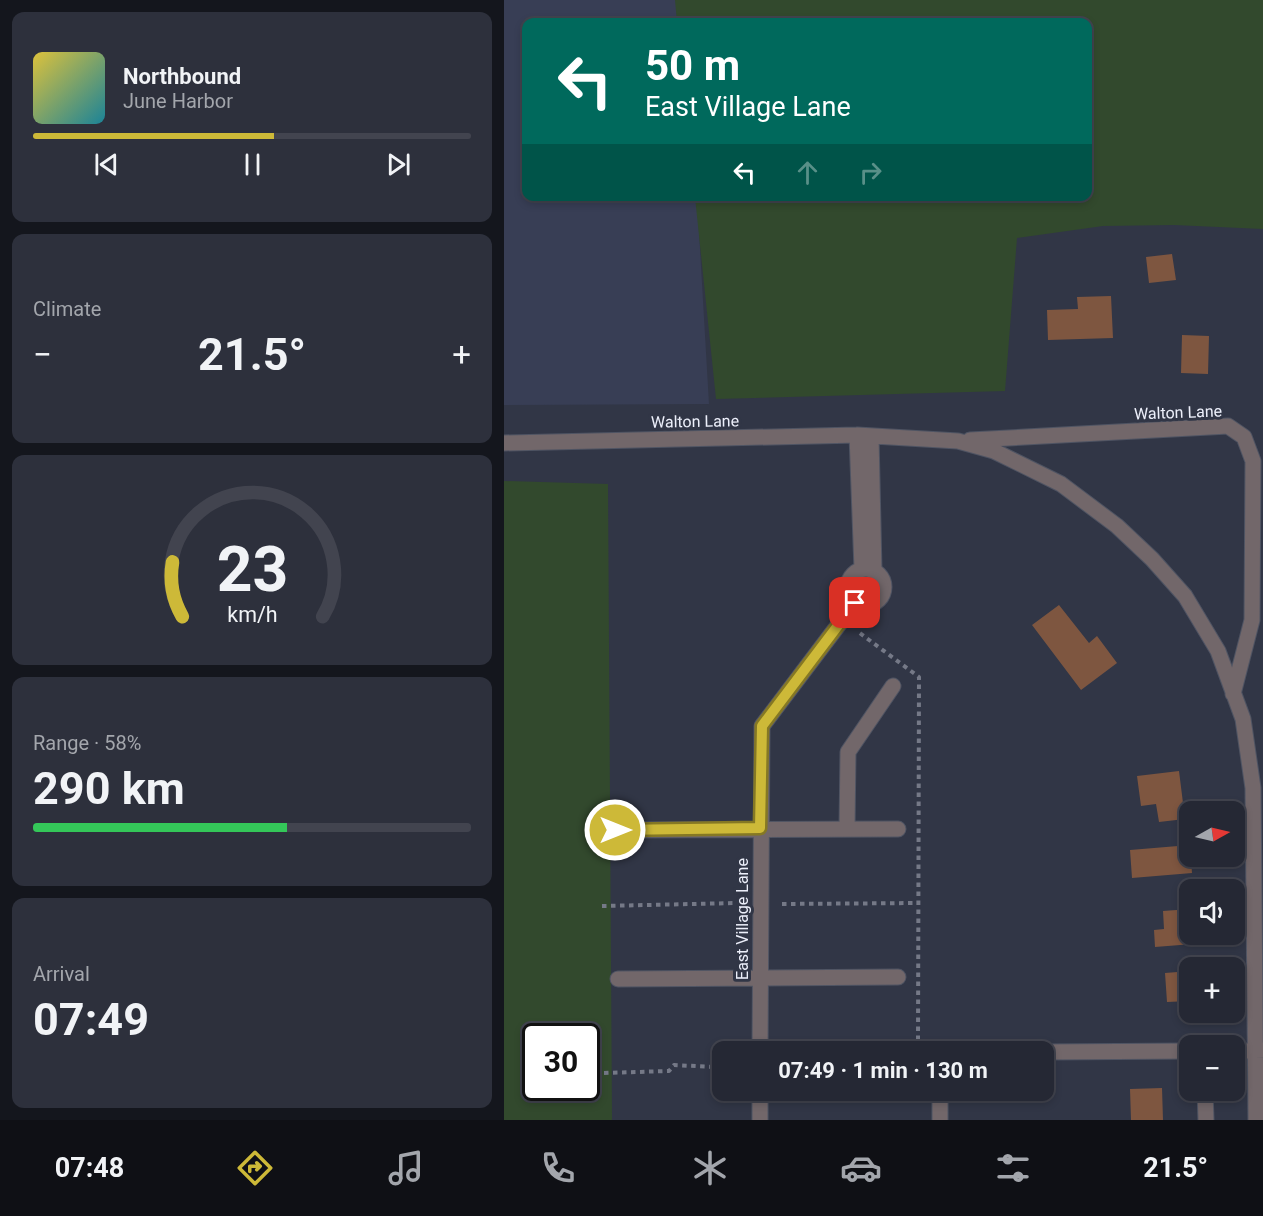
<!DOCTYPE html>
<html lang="en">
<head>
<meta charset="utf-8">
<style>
	:root { --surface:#252834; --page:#2d303c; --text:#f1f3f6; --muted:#a3a6ac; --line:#42444f; --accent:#cdb938 }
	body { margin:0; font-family:Roboto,sans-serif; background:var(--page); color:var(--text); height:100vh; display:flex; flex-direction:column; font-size:22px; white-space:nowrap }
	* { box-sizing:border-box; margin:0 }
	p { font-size:20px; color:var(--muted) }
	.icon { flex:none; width:33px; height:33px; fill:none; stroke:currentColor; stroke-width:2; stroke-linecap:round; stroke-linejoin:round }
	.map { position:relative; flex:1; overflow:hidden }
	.side { display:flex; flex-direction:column; gap:12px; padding:12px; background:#14161d; width:504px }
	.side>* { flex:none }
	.banner { position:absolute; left:18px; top:18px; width:570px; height:183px; border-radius:12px; box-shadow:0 3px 9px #0003,0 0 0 2px var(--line); background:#00695c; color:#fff; overflow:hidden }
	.needle { width:39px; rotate:82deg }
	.controls { position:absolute; left:675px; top:801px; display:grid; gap:12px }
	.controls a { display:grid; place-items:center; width:66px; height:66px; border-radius:12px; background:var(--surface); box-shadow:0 3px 9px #0003,0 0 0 2px var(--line); font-size:30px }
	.speed { position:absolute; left:18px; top:1023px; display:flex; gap:12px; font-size:30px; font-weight:700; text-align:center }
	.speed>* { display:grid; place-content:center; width:78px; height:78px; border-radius:50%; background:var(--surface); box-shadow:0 3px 9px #0003,0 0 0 2px var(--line); line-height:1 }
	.speed .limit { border:3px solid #111; border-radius:9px; background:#fff; color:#111 }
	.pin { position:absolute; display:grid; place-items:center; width:51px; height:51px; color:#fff; margin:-26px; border-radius:12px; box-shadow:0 3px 9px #0006 }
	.me { position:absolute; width:66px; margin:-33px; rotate:90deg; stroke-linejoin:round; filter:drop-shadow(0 0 4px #0008) }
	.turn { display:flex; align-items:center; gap:21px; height:126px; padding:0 24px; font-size:27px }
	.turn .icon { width:78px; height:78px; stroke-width:2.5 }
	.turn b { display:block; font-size:42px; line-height:51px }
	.lanes { display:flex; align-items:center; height:57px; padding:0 24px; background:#0003; justify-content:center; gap:30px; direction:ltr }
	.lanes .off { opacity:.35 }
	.big { font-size:45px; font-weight:700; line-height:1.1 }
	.side .widget { flex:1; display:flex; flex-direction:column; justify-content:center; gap:9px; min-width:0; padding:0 21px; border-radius:12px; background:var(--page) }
	.side .dial { align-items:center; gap:0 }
	.dial svg { height:156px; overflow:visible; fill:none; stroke:var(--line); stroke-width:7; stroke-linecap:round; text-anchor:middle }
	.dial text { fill:var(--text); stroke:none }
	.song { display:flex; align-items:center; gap:18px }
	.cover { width:72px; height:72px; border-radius:9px; background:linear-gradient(135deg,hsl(50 70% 55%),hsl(190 70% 35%)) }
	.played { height:6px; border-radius:3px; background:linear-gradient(90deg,var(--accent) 55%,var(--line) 55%) }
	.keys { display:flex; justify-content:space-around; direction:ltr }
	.heat { display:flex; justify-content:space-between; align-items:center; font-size:33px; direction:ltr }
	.charge { height:9px; border-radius:4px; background:linear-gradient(90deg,#34c759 58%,var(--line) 0) }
	.trip { position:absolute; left:208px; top:1041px; width:342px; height:60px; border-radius:12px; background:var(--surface); box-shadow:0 3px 9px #0003,0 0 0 2px var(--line); font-weight:700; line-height:60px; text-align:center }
	.dock { display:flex; height:96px; justify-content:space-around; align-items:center; background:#0f1015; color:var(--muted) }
	.dock .icon { width:42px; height:42px }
	.dock .current { color:var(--accent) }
	.dock b { font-size:27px; color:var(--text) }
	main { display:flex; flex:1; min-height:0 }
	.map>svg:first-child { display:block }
</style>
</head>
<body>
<main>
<section class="side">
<div class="widget">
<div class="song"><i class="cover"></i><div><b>Northbound</b><p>June Harbor</p></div></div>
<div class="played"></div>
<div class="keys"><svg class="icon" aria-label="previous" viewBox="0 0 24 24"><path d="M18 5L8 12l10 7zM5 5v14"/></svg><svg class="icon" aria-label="pause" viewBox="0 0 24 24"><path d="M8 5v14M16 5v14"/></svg><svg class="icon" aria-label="next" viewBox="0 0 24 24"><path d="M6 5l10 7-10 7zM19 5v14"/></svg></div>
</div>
<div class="widget"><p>Climate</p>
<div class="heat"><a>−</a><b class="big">21.5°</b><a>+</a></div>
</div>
<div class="widget dial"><svg viewBox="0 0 100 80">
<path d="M14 69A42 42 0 1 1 86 69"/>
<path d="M14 69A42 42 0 0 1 9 41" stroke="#cdb938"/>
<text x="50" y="56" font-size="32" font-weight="700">23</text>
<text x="50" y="72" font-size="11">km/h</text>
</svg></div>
<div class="widget"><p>Range · 58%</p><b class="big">290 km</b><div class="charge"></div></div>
<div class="widget"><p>Arrival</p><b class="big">07:49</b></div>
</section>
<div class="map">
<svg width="759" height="1120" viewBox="0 0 759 1120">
	<rect width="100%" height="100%" fill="#313646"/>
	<path fill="#383e55" d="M 0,0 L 182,0 L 183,22 L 22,22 L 22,196 L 193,197 L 205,404 L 0,405 Z"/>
	<path fill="#32492d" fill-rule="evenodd" d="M 171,0 L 759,0 L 759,229 L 670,225 L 599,226 L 513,238 L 501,391 L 212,399 L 191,197 L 584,196 L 584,22 L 173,22 Z
		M 0,481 L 104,484 L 108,1120 L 0,1120 ZM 32,1036 L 82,1036 L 82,1088 L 32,1088 Z"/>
	<path fill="#7e5640" d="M 668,254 L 672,280 L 645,283 L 642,257 Z
		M 607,296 L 609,338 L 544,340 L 543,310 L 574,309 L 573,297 Z
		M 678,335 L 705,336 L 704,374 L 677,373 Z
		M 555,605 L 585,643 L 593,636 L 613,663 L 577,690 L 528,625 Z
		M 675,771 L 681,819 L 655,822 L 652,804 L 637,806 L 633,776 Z
		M 686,845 L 688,873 L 628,878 L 626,850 Z
		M 686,909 L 686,934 L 688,934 L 689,944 L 651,947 L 650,930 L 660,929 L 659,911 Z
		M 686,971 L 686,1001 L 663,1002 L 661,973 Z
		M 658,1088 L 659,1120 L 627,1120 L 626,1089 Z"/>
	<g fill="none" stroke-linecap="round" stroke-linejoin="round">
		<defs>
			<path id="minor" d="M 353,435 L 358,569
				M 367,436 L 370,571
				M 466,440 L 724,426 L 740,437 L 749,461 L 748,620 L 729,694
				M 0,443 L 353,435 L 454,441 L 490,451 L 557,484 L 613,526 L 648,559 L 681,596 L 714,651 L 739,719 L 749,788 L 752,1120
				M344 587a18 18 0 1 1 36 0a18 18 0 1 1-36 0Z
				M 343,829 L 344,752 L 389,686
				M 111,830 L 394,829
				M 114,979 L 394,977
				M 730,1051 L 759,1050
				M 256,1052 L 258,726 L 351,603
				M 540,1052 L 686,1051
				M 256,1090 L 256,1120
				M 436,1090 L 436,1120
				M 701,1090 L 702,1120"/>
		</defs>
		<use href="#minor" stroke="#4f5463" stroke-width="17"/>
		<path stroke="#757987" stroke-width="4" stroke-dasharray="4.5 4.5" stroke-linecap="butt" d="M 278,904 L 415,903
			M 98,906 L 233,903
			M 281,1043 L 414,1042 L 415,677 L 353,631
			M 221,1052 L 232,1050
			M 100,1073 L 165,1071 L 170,1065 L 210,1067 L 219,1054"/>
		<use href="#minor" stroke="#72676a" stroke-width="15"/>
	</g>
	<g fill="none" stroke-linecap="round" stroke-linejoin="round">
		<defs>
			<path id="route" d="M 111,830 L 256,828 L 258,726 L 351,603"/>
		</defs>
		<use href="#route" stroke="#857824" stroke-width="15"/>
		<use href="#route" stroke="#cdb938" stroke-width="10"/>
	</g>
	<g text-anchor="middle" stroke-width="6" stroke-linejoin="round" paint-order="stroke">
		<g font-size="16" fill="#eceffa" stroke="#313646">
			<text transform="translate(674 412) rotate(-2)" y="6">Walton Lane</text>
			<text transform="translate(191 421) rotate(-1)" y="6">Walton Lane</text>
			<text transform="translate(238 919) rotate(-90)" y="6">East Village Lane</text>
		</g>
	</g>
</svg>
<div class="controls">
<a><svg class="needle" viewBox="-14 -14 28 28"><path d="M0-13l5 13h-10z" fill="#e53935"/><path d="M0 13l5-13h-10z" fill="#a3a6ac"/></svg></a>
<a><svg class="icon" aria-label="sound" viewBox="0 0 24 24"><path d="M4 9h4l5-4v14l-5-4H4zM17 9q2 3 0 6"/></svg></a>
<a>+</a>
<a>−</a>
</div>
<div class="speed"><div class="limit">30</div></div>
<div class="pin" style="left:351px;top:603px;background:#d93025"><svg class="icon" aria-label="arrive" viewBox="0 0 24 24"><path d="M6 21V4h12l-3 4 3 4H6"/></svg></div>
<svg class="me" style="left:111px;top:830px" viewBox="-20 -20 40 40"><circle r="17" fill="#cdb938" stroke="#fff" stroke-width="3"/><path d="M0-11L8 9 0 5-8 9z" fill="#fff"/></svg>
<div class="trip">07:49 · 1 min · 130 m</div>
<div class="banner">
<div class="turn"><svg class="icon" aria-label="left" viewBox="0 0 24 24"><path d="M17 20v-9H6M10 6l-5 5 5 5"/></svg><div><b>50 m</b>East Village Lane</div></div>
<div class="lanes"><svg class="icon" aria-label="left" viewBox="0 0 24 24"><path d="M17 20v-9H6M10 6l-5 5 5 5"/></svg><svg class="icon off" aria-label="ahead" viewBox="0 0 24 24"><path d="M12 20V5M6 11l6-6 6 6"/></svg><svg class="icon off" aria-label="right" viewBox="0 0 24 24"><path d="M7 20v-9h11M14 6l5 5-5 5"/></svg></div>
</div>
</div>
</main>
<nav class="dock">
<b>07:48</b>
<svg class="icon current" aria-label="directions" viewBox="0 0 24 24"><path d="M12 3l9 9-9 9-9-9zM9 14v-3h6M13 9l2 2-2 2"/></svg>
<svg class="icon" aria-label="music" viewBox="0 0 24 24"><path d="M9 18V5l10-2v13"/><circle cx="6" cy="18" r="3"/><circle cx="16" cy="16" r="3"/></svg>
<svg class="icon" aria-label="phone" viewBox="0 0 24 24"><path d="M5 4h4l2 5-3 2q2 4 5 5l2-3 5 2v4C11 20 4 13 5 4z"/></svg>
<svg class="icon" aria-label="climate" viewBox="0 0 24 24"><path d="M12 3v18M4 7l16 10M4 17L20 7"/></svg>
<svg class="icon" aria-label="car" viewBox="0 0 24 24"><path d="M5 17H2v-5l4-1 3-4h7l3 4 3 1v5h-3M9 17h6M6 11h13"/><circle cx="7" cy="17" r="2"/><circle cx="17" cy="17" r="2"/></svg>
<svg class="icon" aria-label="filters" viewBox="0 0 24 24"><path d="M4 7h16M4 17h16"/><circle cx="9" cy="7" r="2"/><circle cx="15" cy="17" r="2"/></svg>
<b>21.5°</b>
</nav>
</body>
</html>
